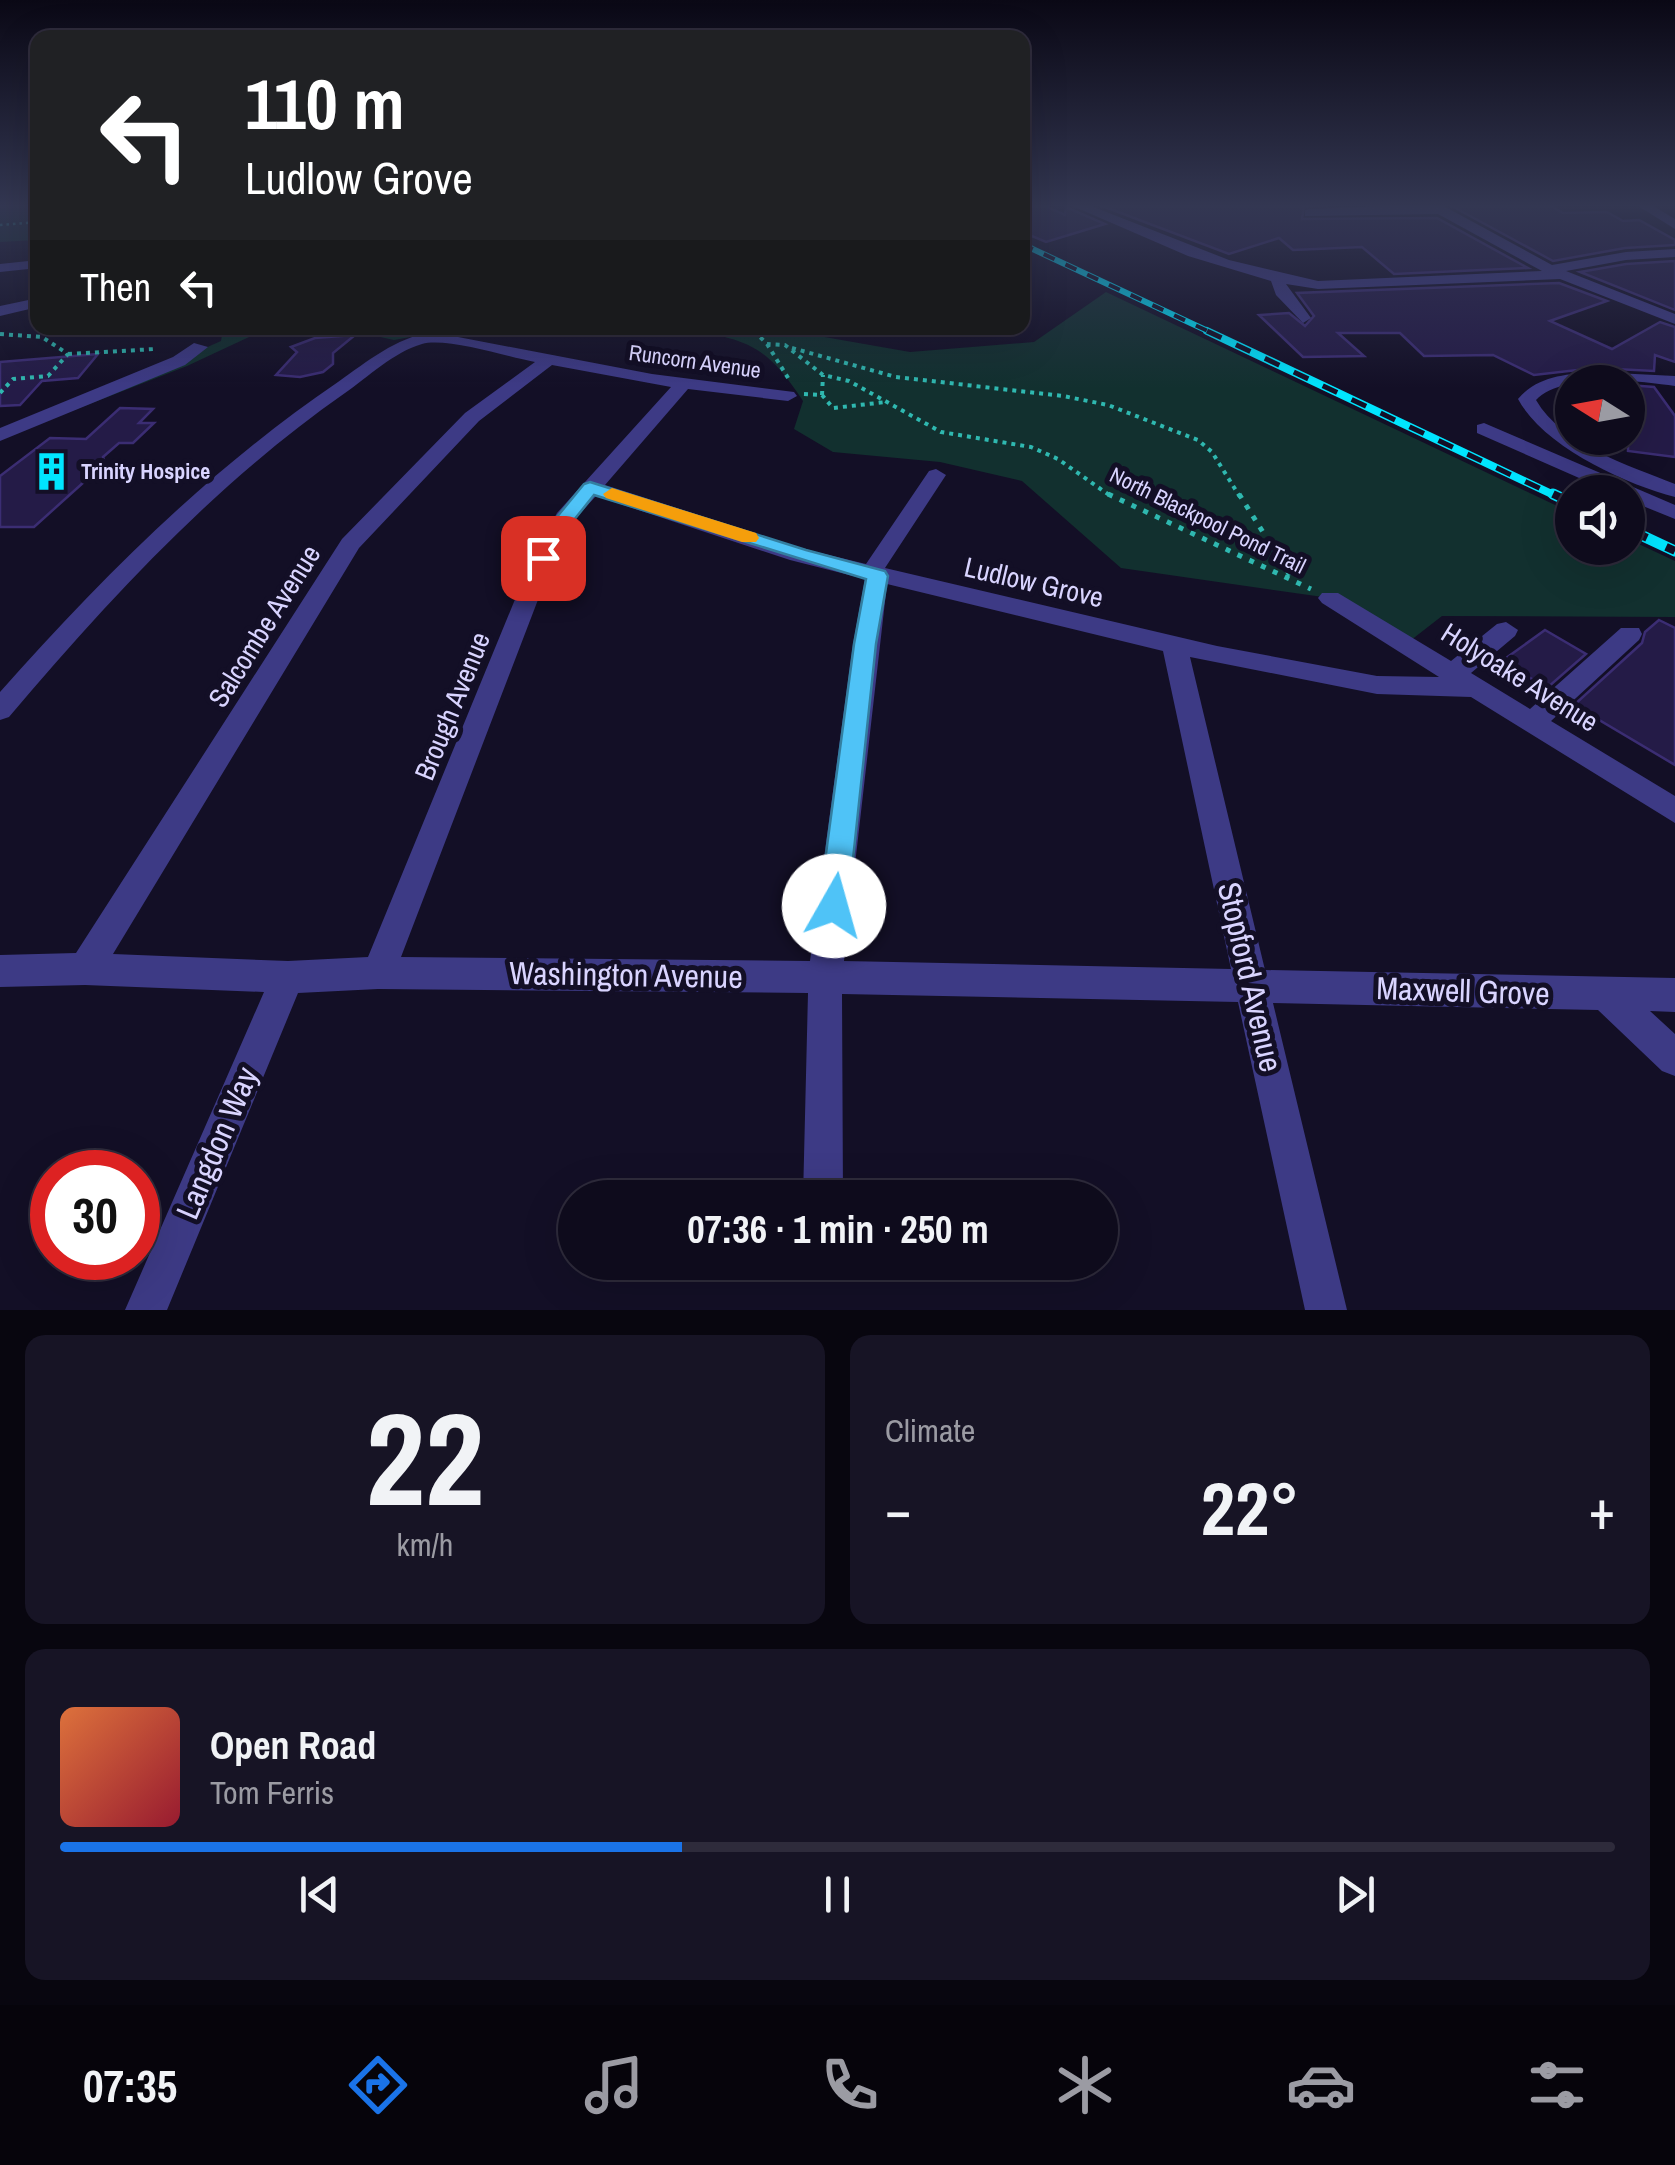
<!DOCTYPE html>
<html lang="en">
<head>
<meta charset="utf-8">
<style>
	:root { --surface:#0e0b1c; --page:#171425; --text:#f1f3f6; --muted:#9b9ba3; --line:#2e2b3b; --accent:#1a73e8 }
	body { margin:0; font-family:"Archivo Narrow",sans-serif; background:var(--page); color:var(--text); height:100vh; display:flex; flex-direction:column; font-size:38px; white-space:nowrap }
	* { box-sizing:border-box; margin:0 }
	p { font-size:32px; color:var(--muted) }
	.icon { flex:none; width:55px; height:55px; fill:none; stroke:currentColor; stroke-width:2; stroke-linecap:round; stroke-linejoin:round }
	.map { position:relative; height:1310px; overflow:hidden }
	.panel { display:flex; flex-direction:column; gap:25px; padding:25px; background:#08060f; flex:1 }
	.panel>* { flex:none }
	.banner { position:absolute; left:30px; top:30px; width:1000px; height:305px; border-radius:20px; box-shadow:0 10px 40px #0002,0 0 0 2px var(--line); background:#202124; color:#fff; overflow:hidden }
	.needle { width:65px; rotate:281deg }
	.tools { position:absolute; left:1555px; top:365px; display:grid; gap:20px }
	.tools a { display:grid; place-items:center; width:90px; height:90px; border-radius:50%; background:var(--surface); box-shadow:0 10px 40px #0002,0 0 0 2px var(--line); font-size:50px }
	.speed { position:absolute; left:30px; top:1150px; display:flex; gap:20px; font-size:50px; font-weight:700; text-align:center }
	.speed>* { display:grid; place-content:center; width:130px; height:130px; border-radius:50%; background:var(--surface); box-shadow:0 10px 40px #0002,0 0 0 2px var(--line); line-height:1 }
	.speed .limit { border:15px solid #d22; background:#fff; color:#111 }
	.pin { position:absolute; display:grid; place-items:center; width:85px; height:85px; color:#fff; margin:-42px; border-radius:20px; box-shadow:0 5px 15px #0006 }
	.me { position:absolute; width:110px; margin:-55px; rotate:7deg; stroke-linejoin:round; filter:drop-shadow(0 0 8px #0008) }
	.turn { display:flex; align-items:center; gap:35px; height:210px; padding:0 50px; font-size:45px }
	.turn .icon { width:130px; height:130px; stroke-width:2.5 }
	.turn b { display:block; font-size:70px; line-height:85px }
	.then { display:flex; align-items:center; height:95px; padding:0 50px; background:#0003; gap:20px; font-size:38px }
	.big { font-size:75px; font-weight:700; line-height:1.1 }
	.panel .card { flex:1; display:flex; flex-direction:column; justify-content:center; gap:15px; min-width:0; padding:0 35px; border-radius:20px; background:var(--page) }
	.panel .dial { align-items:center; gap:0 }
	.dial b { font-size:130px; line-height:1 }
	.song { display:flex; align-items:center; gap:30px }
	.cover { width:120px; height:120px; border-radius:15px; background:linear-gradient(135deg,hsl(20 70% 55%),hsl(350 70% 35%)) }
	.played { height:10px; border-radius:5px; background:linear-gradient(90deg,var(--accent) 40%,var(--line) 40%) }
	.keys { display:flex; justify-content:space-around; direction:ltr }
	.heat { display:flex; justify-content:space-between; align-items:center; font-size:55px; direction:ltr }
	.panel .tiles { flex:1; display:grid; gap:25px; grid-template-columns:1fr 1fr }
	.card:last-child { grid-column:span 2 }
	.trip { position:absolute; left:558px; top:1180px; width:560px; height:100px; border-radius:50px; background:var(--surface); box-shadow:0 10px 40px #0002,0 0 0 2px var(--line); font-weight:700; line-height:100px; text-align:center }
	.menu { display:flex; height:160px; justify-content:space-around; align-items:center; background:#06040b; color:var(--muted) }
	.menu .icon { width:70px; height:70px }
	.menu .selected { color:var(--accent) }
	.menu b { font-size:45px; color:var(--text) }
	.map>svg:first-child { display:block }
</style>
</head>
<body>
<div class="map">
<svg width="1675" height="1310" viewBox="0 0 1675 1310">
	<rect width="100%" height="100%" fill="#130f26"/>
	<path fill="#12302f" d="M 0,204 L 37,204 L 37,240 L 0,242 Z
		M 1106,292 L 1572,513 L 1572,548 L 1628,548 L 1628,539 L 1675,561 L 1675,617 L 1442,616 L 1406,644 L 1330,598 L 1121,568 L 1022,481 L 940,462 L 833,452 L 794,429 L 803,401 C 764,341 745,340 679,328 L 773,328 L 910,352 L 1034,342 Z
		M 236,328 L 268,328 L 187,366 L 0,439 L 221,341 L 222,335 Z
		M 339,328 L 477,328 L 464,336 L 427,334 L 394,340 Z"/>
	<path fill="#241b47" stroke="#3b2d73" stroke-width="2.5" d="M 1022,204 L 1041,204 L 1065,215 L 1066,207 L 1105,224 L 1046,242 L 1022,232 Z
		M 1097,204 L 1328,205 L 1304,206 L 1302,219 L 1437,218 L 1528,268 L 1394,274 L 1362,247 L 1293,250 L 1279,238 L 1229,254 Z
		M 1448,204 L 1548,204 L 1563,213 L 1607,212 L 1623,221 L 1639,220 L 1675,240 L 1675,245 L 1625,248 L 1553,261 Z
		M 1675,261 L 1675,310 L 1580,272 L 1626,264 Z
		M 1559,283 L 1607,301 L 1550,321 L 1612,349 L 1660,322 L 1675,327 L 1675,362 L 1655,355 L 1654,371 L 1595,368 L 1534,375 L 1493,355 L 1424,356 L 1400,333 L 1338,333 L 1364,356 L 1303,357 L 1259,315 L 1289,313 L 1305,326 L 1314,316 L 1297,293 Z
		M 355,335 L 333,353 L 333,364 L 323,372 L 300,377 L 276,375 L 297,352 L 291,347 L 315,338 Z
		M 98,354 L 78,378 L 42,381 L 20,405 L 0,406 L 0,362 Z
		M 1628,385 L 1654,387 L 1675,416 L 1675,457 L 1628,451 Z
		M 120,408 L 153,409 L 139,423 L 154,423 L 133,443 L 119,443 L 103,457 L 105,463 L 34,527 L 0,527 L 0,476 L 50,438 L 86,439 Z
		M 1659,620 L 1675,628 L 1675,765 L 1574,705 L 1642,643 L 1645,632 Z
		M 1545,630 L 1586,654 L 1547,688 L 1502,661 Z"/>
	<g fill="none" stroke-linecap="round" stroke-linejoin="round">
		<path stroke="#2fb8b0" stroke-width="2.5" stroke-dasharray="2.5 4" stroke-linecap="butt" d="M 0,225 L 38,222
			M 751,328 L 756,333"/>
		<path stroke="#2fb8b0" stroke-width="4" stroke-dasharray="4 5" stroke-linecap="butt" d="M 754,331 L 767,344 L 785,345 L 823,375 L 849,381 L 941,432 L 1031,447 L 1058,459 L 1112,497
			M 0,334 L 42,337 L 68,354 L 48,376 L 13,379 L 0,393
			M 767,344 L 790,381
			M 792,348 L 896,377 L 1063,396 L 1108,405 L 1198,440 L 1212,452 L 1240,497
			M 68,354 L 155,349
			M 804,394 L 822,395 L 833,408 L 886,402
			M 822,395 L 823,375"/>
		<path stroke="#2fb8b0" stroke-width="5" stroke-dasharray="5 8" stroke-linecap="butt" d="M 1108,494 L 1311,589
			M 1239,494 L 1293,580"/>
		<path fill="#3d3a85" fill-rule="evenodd" d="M 1068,204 L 1086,204 L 1229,260 L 1318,281 L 1542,271 L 1438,214 L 1305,216 L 1305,210 L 1310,209 L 1440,204 L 1552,265 L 1626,252 L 1675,249 L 1675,257 L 1626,260 L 1566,271 L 1675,314 L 1675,324 L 1560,279 L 1318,289 L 1286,284 L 1311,318 L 1303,323 L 1276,295 L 1271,281 L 1188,256 Z
			M 1635,204 L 1650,204 L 1675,219 L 1675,229 Z
			M 38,260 L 38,268 L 0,272 L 0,264 Z
			M 38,298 L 38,307 L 0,316 L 0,306 Z
			M 432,332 L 652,374 L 794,392 L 797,396 L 788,401 L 688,389 L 605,485 L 804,549 L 866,564 L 929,471 L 936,469 L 946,475 L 885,568 L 1217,646 L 1377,676 L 1439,677 L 1322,603 L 1318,598 L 1322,593 L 1338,593 L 1451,661 L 1497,624 L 1506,622 L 1518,630 L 1515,636 L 1471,673 L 1530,709 L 1621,628 L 1639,628 L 1642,634 L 1639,640 L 1551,721 L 1675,796 L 1675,823 L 1471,697 L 1377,694 L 1190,657 L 1265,970 L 1675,978 L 1675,1012 L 1650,1011 L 1675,1034 L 1675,1076 L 1662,1071 L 1598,1010 L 1273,1003 L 1347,1310 L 1305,1310 L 1238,1002 L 842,994 L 843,1198 L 803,1198 L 808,993 L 378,989 L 298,993 L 167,1310 L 125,1310 L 264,992 L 85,985 L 0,987 L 0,955 L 76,953 L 342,539 L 465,413 L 535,362 C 508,357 446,337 422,344 C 394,352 368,377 345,393 C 216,483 110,598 9,717 L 0,720 L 0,692 C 102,577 210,469 338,382 C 368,361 395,338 432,332 ZM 552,365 L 671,387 L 557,513 L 532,558 L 368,957 L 288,961 L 113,954 L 359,548 L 479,421 ZM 596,496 L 790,560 L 865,579 L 853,644 L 810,961 L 401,957 L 554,558 L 574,520 ZM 887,584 L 1163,651 L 1231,969 L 844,961 Z
			M 194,343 L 208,347 L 185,365 L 0,441 L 0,428 L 173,357 Z
			M 1595,372 L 1675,376 L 1675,386 C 1639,381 1563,372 1536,400 C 1562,445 1628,465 1675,484 L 1675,497 C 1625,484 1543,446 1518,399 C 1537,376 1567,374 1595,372 Z
			M 1484,423 L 1675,505 L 1675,519 L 1628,500 L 1628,492 L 1611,492 L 1477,433 L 1477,425 Z"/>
		<defs>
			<path id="rail-far2" d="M 1022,244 L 1212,333"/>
			<path id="rail-far1" d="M 1207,331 L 1558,497"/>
			<path id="rail" d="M 1553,494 L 1572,503
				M 1628,529 L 1675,551"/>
		</defs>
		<use href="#rail-far2" stroke="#00e5ff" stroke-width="6"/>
		<use href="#rail-far1" stroke="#00e5ff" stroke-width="8"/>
		<use href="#rail" stroke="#00e5ff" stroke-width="11"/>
		<use href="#rail-far2" stroke="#130f26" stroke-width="4" stroke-dasharray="12" stroke-linecap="butt"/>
		<use href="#rail-far1" stroke="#130f26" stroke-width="5" stroke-dasharray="16" stroke-linecap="butt"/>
		<use href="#rail" stroke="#130f26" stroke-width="8" stroke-dasharray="21" stroke-linecap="butt"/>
	</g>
	<linearGradient id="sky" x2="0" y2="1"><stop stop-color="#0a0815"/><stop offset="0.53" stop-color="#333752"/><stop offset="1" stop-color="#333752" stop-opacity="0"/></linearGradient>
	<rect width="1675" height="388" fill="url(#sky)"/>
	<path fill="#4fc3f7" stroke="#337fa1" stroke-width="2.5" d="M 590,482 L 806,550 L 885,571 L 888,576 L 876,644 L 848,906 L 844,916 L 834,920 L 823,916 L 819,906 L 854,644 L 866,579 L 594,495 L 574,520 L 550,563 L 536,563 L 533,558 L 556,518 L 584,484 Z"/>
	<path fill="#f59e0b" d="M 612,488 L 756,533 L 759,538 L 756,542 L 742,542 L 606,498 L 603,494 Z"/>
	<defs>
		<symbol id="building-bare" viewBox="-9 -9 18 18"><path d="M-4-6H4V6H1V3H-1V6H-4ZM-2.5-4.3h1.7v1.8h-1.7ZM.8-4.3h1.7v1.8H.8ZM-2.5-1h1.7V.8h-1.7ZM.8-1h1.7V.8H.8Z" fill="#00e5ff" stroke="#130f26" stroke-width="2.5" paint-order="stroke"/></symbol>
	</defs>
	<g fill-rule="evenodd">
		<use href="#building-bare" x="24" y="444" width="55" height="55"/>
	</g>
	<g text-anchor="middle" stroke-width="10" stroke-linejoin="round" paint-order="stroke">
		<g font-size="22" fill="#d9d4ff" stroke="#130f26">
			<text transform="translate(695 361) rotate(8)" y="8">Runcorn Avenue</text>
			<text transform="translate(1208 520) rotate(26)" y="8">North Blackpool Pond Trail</text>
		</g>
		<g font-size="22" font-weight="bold" fill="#d9d4ff" stroke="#130f26" text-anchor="start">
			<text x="81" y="479">Trinity Hospice</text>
		</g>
		<g font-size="28" fill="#d9d4ff" stroke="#130f26">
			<text transform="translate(1034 582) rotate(13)" y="10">Ludlow Grove</text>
			<text transform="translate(264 626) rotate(-58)" y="10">Salcombe Avenue</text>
			<text transform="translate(1520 677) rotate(32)" y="10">Holyoake Avenue</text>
			<text transform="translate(452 706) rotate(-68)" y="10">Brough Avenue</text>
		</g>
		<g font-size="32" fill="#d9d4ff" stroke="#130f26">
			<text transform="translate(626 975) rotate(1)" y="11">Washington Avenue</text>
			<text transform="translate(1250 977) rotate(77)" y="11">Stopford Avenue</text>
			<text transform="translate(1463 991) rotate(2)" y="11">Maxwell Grove</text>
			<text transform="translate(217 1143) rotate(-67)" y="11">Langdon Way</text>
		</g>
	</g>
</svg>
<div class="tools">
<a><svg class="needle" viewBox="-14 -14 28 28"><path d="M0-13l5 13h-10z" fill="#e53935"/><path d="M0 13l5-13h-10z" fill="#9b9ba3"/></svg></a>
<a><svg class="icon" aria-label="sound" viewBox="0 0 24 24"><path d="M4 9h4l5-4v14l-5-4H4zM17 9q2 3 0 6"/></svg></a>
</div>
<div class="speed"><div class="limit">30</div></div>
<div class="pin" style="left:543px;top:558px;background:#d93025"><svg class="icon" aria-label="arrive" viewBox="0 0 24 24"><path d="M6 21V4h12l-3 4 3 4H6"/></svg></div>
<svg class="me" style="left:834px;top:906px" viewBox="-20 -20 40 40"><circle r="19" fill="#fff"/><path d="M0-13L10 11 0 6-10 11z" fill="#4fc3f7"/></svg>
<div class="trip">07:36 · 1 min · 250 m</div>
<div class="banner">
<div class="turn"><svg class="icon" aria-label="left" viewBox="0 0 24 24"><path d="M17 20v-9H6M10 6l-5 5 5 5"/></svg><div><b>110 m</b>Ludlow Grove</div></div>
<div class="then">Then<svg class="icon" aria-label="left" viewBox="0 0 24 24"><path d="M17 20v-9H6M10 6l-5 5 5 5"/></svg></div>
</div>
</div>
<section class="panel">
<div class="tiles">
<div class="card dial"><b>22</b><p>km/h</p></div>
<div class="card"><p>Climate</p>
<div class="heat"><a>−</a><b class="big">22°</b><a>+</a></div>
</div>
<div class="card">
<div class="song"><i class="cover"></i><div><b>Open Road</b><p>Tom Ferris</p></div></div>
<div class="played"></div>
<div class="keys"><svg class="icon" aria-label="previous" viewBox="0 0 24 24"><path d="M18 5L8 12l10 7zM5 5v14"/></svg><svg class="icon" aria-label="pause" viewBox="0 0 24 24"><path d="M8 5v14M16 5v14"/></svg><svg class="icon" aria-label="next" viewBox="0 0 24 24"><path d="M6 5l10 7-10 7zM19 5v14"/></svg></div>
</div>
</div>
</section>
<nav class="menu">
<b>07:35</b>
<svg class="icon selected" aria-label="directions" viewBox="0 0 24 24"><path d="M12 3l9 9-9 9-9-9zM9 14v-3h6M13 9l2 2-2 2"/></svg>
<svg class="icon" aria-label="music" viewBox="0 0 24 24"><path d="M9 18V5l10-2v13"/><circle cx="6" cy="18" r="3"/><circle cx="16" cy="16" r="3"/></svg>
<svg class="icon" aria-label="phone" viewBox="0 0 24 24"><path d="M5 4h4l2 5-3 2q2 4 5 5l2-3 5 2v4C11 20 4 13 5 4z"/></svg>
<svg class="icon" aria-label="climate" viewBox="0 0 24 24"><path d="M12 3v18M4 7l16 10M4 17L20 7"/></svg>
<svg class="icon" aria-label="car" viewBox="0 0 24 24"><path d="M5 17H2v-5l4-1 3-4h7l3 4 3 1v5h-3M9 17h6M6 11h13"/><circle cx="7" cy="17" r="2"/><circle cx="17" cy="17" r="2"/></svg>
<svg class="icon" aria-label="filters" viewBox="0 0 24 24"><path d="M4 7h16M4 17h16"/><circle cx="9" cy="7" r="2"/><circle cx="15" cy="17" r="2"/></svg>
</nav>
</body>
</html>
